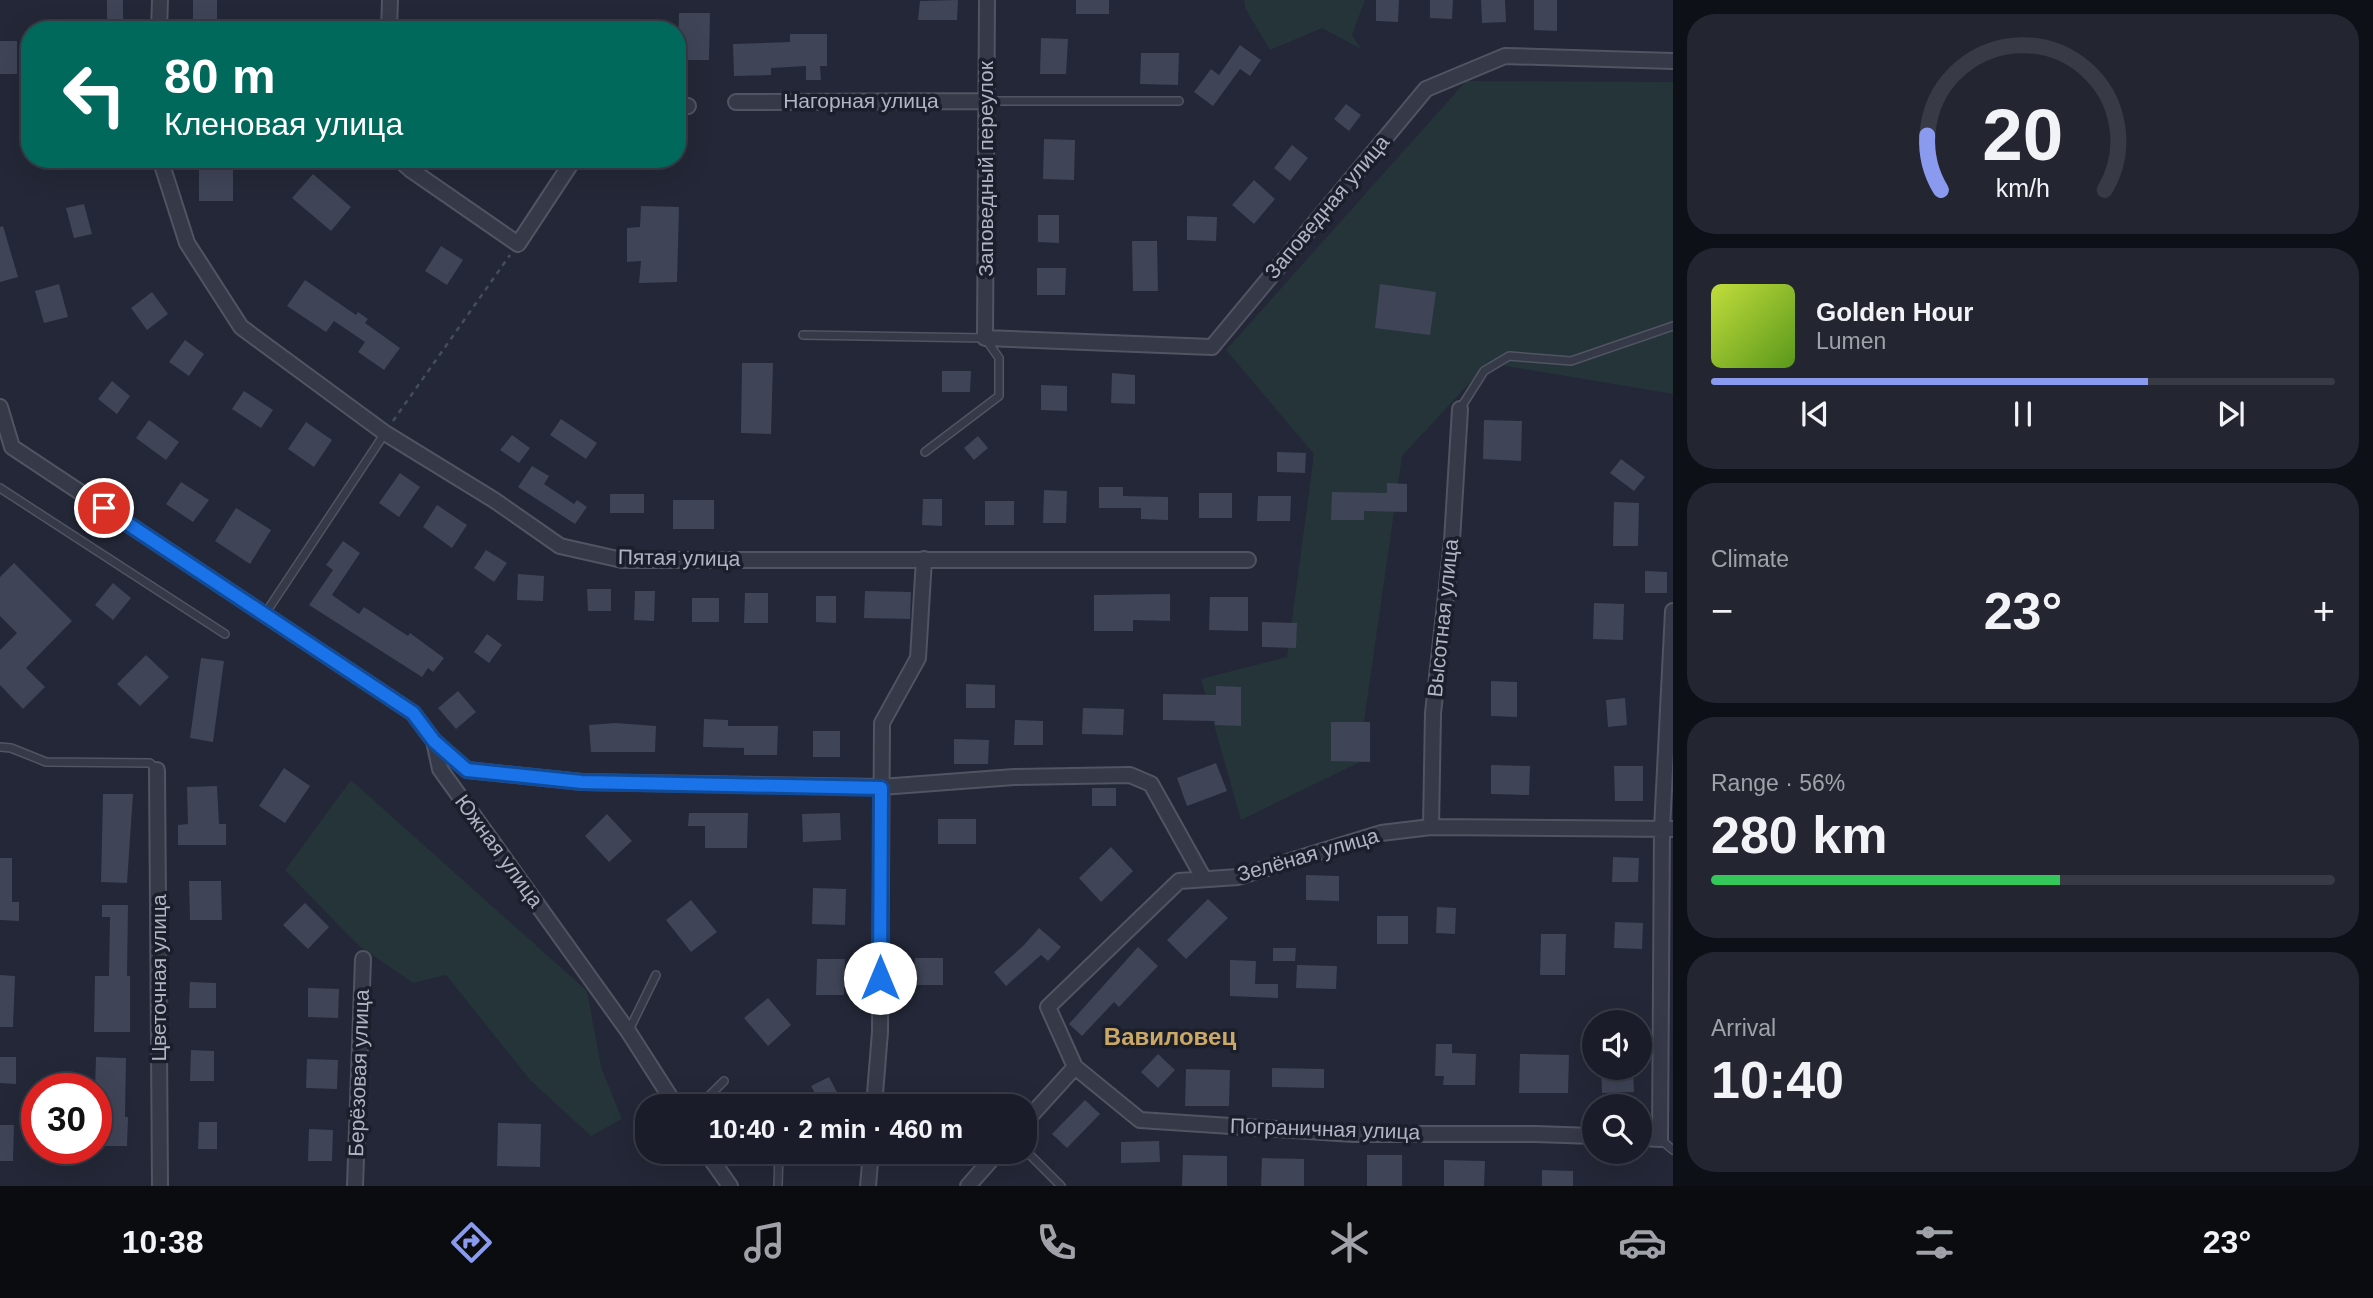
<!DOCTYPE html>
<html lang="en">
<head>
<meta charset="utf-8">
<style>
	:root { --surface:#1a1d29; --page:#232631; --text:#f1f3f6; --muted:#9fa2a8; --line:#383b46; --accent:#8a9bef }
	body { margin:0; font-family:Helvetica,sans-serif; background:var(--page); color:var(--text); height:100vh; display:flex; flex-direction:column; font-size:26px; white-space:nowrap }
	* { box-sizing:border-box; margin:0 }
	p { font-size:23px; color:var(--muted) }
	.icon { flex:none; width:38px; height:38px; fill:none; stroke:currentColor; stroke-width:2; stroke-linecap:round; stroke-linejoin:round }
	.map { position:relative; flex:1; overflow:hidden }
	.panel { display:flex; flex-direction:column; gap:14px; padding:14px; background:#0e1017; width:700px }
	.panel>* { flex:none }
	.top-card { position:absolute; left:21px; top:21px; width:665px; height:147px; border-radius:28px; box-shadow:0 7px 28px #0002,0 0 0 2px var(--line); background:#00695c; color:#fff; overflow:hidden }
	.fabs { position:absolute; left:1582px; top:1010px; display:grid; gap:14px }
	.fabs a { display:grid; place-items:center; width:70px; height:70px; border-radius:50%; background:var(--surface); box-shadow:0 7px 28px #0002,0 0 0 2px var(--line); font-size:35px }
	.speed { position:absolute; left:21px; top:1073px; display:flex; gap:14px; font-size:35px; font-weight:700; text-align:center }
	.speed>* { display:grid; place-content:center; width:91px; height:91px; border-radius:50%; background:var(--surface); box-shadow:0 7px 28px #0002,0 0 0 2px var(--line); line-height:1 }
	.speed .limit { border:10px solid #d22; background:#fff; color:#111 }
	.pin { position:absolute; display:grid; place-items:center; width:60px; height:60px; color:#fff; margin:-30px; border:4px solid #fff; border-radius:50%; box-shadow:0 2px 7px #0007 }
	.me { position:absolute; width:77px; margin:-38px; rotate:0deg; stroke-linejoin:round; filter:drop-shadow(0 0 5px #0008) }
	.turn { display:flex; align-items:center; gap:24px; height:147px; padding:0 28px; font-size:32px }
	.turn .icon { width:91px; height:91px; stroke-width:2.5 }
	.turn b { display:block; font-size:49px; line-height:60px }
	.big { font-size:52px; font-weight:600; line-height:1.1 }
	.panel .widget { flex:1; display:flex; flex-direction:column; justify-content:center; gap:10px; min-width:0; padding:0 24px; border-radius:28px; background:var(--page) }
	.panel .dial { align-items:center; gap:0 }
	.dial svg { height:182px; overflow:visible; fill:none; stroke:var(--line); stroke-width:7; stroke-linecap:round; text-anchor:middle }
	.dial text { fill:var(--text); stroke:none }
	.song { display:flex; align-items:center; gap:21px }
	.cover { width:84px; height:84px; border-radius:10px; background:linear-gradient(135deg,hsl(70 70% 55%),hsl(90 70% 35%)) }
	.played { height:7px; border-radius:4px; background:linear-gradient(90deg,var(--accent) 70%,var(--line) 70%) }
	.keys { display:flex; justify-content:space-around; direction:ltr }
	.heat { display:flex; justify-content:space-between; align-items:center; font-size:38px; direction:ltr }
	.charge { height:10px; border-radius:5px; background:linear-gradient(90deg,#34c759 56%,var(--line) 0) }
	.trip { position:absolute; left:635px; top:1094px; width:402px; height:70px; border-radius:28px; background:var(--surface); box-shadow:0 7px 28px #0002,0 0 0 2px var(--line); font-weight:600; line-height:70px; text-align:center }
	.menu { display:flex; height:112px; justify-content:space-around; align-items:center; background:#0a0c10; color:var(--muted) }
	.menu .icon { width:49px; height:49px }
	.menu .active { color:var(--accent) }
	.menu b { font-size:32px; color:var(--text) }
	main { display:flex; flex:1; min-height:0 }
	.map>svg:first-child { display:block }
</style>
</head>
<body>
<main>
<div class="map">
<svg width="1673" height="1186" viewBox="0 0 1673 1186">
	<rect width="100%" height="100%" fill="#232737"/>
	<path fill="#253439" d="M 1244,0 L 1365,0 L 1352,35 L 1361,49 L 1322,28 L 1270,50 L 1245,8 Z
		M 1466,81 L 1673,82 L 1673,394 L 1488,363 L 1402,456 L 1358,763 L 1241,820 L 1201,679 L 1287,657 L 1314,454 L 1226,350 Z
		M 351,780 L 587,991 L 601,1067 L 622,1119 L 591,1136 L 530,1080 L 446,975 L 413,983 L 358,945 L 285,870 Z"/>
	<path fill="#3f4457" d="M 107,0 L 123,0 L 123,23 L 107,23 Z
		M 193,0 L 217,0 L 217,29 L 193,29 Z
		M 958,0 L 957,20 L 918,20 L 920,1 Z
		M 1076,0 L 1109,0 L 1109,14 L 1076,14 Z
		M 1376,0 L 1399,0 L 1398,22 L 1376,21 Z
		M 1430,0 L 1453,0 L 1452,19 L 1430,18 Z
		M 1481,0 L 1505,0 L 1506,22 L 1482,23 Z
		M 1534,0 L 1557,0 L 1557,31 L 1534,30 Z
		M 679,13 L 710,13 L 709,60 L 678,60 Z
		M 790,34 L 827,34 L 827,66 L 820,66 L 821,80 L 806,80 L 806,66 L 771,68 L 771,75 L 734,76 L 733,44 L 790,42 Z
		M 1041,38 L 1068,39 L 1066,74 L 1040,74 Z
		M 0,41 L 17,41 L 17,74 L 0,74 Z
		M 1240,45 L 1261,60 L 1250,76 L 1240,69 L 1213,106 L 1194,92 L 1211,69 L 1219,75 Z
		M 1141,53 L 1179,53 L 1178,85 L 1140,84 Z
		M 1346,104 L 1361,115 L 1349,131 L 1334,119 Z
		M 1044,139 L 1075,140 L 1074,180 L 1043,179 Z
		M 1292,145 L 1308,158 L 1290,181 L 1274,168 Z
		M 199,165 L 233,165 L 233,201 L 199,201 Z
		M 313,174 L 351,207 L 331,231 L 292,198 Z
		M 1254,180 L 1275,199 L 1254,224 L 1232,205 Z
		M 84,204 L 92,234 L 74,238 L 66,208 Z
		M 641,206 L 679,207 L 677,282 L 639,283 L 641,261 L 627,262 L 627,228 L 640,227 Z
		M 1038,215 L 1059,215 L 1059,243 L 1038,242 Z
		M 1187,216 L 1217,217 L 1216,241 L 1187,240 Z
		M 3,226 L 18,277 L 0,282 L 0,227 Z
		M 1132,241 L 1157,241 L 1158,291 L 1133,291 Z
		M 441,246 L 463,260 L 447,285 L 425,271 Z
		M 1037,268 L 1066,268 L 1065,295 L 1037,295 Z
		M 305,280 L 356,315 L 358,312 L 368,319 L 365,323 L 400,348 L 384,370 L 358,352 L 365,342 L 334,321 L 326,332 L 287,306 Z
		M 59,284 L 68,317 L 44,323 L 35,291 Z
		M 1380,284 L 1436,292 L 1430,335 L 1375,328 Z
		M 152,292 L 168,314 L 147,330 L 131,308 Z
		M 185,340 L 204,354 L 189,376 L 169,362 Z
		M 742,363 L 773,363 L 771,434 L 741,433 Z
		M 942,371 L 971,371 L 970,392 L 942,392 Z
		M 1112,373 L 1135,375 L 1135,404 L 1111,403 Z
		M 112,381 L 130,396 L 117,414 L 98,399 Z
		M 1041,385 L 1067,386 L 1067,411 L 1041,410 Z
		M 244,391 L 273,410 L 261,428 L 232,409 Z
		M 561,419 L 597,443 L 586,459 L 550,435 Z
		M 149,420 L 179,442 L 166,460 L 136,438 Z
		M 1484,420 L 1522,421 L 1521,461 L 1483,459 Z
		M 306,422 L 332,440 L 314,467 L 288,449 Z
		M 512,435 L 530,448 L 519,463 L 500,450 Z
		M 978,436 L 988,448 L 974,460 L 964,448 Z
		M 1277,452 L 1306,453 L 1305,473 L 1277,472 Z
		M 1621,459 L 1645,477 L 1634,491 L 1610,473 Z
		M 532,466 L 549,476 L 544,484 L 574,504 L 577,500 L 587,507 L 575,524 L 518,487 Z
		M 400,473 L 420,487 L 399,517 L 379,503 Z
		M 181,482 L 209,500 L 193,522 L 166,504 Z
		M 1387,483 L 1407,484 L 1407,512 L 1364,511 L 1364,520 L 1331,520 L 1332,492 L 1387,493 Z
		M 1099,487 L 1123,487 L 1123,496 L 1168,497 L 1168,520 L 1141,519 L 1141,508 L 1099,508 Z
		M 1044,490 L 1067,491 L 1066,523 L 1043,523 Z
		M 1199,493 L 1232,493 L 1232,518 L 1199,518 Z
		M 610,494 L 644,494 L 644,513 L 610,513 Z
		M 1258,496 L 1291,496 L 1290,521 L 1257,521 Z
		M 923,499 L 942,499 L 942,526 L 922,525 Z
		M 673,500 L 714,500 L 714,529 L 673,529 Z
		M 985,501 L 1014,501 L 1014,525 L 985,525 Z
		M 1614,502 L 1639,503 L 1638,546 L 1613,546 Z
		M 437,505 L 467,525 L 452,548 L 423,527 Z
		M 236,508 L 271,530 L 250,564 L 215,541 Z
		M 343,541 L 360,553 L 332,595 L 359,614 L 364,607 L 408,636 L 410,633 L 444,658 L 433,672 L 428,668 L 422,677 L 309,605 L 333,570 L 326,565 Z
		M 486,550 L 507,563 L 494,582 L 474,568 Z
		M 14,563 L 72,621 L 26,668 L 45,687 L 23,709 L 0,685 L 0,650 L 17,633 L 0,616 L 0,577 Z
		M 1645,571 L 1667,572 L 1667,593 L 1645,593 Z
		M 518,574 L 544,576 L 543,601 L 517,600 Z
		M 113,583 L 131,598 L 113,620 L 95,605 Z
		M 587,589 L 611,589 L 611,611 L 588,611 Z
		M 635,591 L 655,591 L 654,621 L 634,620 Z
		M 865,591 L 911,592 L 910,619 L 864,618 Z
		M 745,593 L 768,593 L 768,623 L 744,623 Z
		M 1170,594 L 1170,621 L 1133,620 L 1133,631 L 1094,631 L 1094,595 Z
		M 816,596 L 836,596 L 836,623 L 816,622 Z
		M 1210,597 L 1248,597 L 1248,631 L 1209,630 Z
		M 692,598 L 719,598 L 719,622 L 692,622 Z
		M 1594,603 L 1624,604 L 1623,640 L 1593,639 Z
		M 1262,622 L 1297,623 L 1296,648 L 1262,647 Z
		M 487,634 L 502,645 L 489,663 L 474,652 Z
		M 146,655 L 169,677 L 140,706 L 117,684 Z
		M 201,658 L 224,661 L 213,742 L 190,738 Z
		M 1491,681 L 1517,682 L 1517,717 L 1491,716 Z
		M 966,684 L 995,685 L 995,708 L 966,708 Z
		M 1216,686 L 1241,687 L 1241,726 L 1215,725 L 1215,721 L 1163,720 L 1163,694 L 1216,695 Z
		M 458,691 L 476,712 L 456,729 L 438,708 Z
		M 1625,698 L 1627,725 L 1608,727 L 1606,700 Z
		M 1083,708 L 1124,709 L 1123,735 L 1082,734 Z
		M 704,719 L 728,720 L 728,726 L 778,726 L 777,755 L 744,755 L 744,748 L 703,747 Z
		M 1015,720 L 1043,721 L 1043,745 L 1014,745 Z
		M 1331,722 L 1370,722 L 1370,762 L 1331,761 Z
		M 615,723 L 656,726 L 655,752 L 591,752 L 589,725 Z
		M 813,731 L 840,731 L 840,757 L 813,757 Z
		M 954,739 L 989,740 L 988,764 L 954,764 Z
		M 1216,763 L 1227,791 L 1187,806 L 1177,778 Z
		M 1491,765 L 1530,766 L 1529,795 L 1491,794 Z
		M 1614,766 L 1643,766 L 1643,801 L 1615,801 Z
		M 284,768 L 310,786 L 285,823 L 259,806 Z
		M 217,786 L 219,824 L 226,824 L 226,845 L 178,845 L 178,825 L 188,824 L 187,787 Z
		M 1092,788 L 1116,788 L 1116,806 L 1092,806 Z
		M 103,794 L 133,794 L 127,883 L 101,882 Z
		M 689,813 L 748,813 L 747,848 L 705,848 L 705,826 L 688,826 Z
		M 840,813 L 841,840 L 803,842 L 802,814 Z
		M 607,814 L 632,841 L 609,862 L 585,836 Z
		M 938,819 L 976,819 L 976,844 L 938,844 Z
		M 1111,847 L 1133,871 L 1101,902 L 1079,878 Z
		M 1613,857 L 1639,858 L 1638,882 L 1612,882 Z
		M 0,858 L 12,858 L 12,902 L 19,902 L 19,921 L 0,920 Z
		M 1306,875 L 1339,876 L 1339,901 L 1306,900 Z
		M 189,881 L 221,881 L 222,920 L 190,920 Z
		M 813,888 L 846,889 L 845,925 L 812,924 Z
		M 1208,899 L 1228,918 L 1186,959 L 1167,940 Z
		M 691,900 L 717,932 L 691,952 L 666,920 Z
		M 305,903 L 329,927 L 308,949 L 283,925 Z
		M 102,905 L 128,905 L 127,976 L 130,976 L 130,1032 L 94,1032 L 95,976 L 109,976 L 110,917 L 102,917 Z
		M 1437,907 L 1456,908 L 1455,934 L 1436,933 Z
		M 1377,916 L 1408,916 L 1408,944 L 1377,944 Z
		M 1615,922 L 1643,923 L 1642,949 L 1614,948 Z
		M 1039,928 L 1061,947 L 1048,961 L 1041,955 L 1006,986 L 994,972 L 1024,945 Z
		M 1541,934 L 1566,934 L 1565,975 L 1540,975 Z
		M 1138,947 L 1158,966 L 1119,1007 L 1114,1002 L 1082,1036 L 1069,1024 Z
		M 1273,948 L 1296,948 L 1295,961 L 1273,961 Z
		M 915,958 L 943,958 L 943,985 L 914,985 Z
		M 817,959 L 845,959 L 844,995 L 816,995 Z
		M 1230,960 L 1256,961 L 1255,984 L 1278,984 L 1278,998 L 1230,996 Z
		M 1297,965 L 1337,966 L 1336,989 L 1296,988 Z
		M 0,975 L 15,976 L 13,1027 L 0,1027 Z
		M 190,982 L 216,983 L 216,1008 L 189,1008 Z
		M 308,988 L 339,989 L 338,1018 L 308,1017 Z
		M 768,998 L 791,1025 L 768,1046 L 744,1018 Z
		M 1436,1044 L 1452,1044 L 1452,1053 L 1476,1054 L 1475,1085 L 1443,1085 L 1444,1076 L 1435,1076 Z
		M 191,1050 L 214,1051 L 214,1081 L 190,1081 Z
		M 1158,1054 L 1175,1070 L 1158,1088 L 1141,1072 Z
		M 1520,1054 L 1569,1055 L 1568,1093 L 1519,1093 Z
		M 0,1057 L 16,1057 L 16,1084 L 0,1083 Z
		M 96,1057 L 126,1058 L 125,1117 L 128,1117 L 127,1146 L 97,1146 L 98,1094 L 96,1094 L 95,1088 Z
		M 307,1059 L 338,1060 L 337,1089 L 306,1088 Z
		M 1272,1068 L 1324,1069 L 1324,1088 L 1272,1087 Z
		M 1601,1068 L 1633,1068 L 1634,1092 L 1602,1093 Z
		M 1186,1069 L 1230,1070 L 1229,1106 L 1185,1106 Z
		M 829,1077 L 839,1096 L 835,1098 L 839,1106 L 795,1106 L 816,1095 L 811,1086 Z
		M 1085,1100 L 1100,1114 L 1067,1148 L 1052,1134 Z
		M 199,1122 L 217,1122 L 217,1149 L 198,1149 Z
		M 498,1123 L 541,1124 L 540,1167 L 497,1166 Z
		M 0,1125 L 14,1125 L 13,1161 L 0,1161 Z
		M 309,1129 L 333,1130 L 332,1161 L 308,1161 Z
		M 1159,1141 L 1160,1162 L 1121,1163 L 1121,1142 Z
		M 1183,1155 L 1227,1156 L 1227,1186 L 1182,1186 Z
		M 1367,1155 L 1402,1155 L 1402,1186 L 1367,1186 Z
		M 1262,1158 L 1304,1159 L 1304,1186 L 1261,1186 Z
		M 1444,1160 L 1485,1161 L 1484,1186 L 1444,1186 Z
		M 1542,1170 L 1573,1171 L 1573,1186 L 1542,1186 Z"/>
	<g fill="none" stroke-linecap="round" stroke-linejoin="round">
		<defs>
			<path id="service" d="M 986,101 L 1179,101
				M 803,335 L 985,338 L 999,358 L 999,396 L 925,452
				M 1460,409 L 1484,371 L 1509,356 L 1571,361 L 1673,326
				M 0,488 L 225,634
				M 265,614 L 385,433
				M 0,747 L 11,748 L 46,762 L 150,763 L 157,770
				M 629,1030 L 656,975
				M 699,1106 L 724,1081
				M 1660,1139 L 1673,1150
				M 1026,1151 L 1061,1186
				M 778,1186 L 779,1152"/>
			<path id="minor" d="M 987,0 L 985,338 L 1212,347 L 1426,89 L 1505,56 L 1673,61
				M 159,30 L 160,0
				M 389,30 L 390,0
				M 736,102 L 986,101
				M 677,105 L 688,106
				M 162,159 L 163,168 L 187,243 L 241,327 L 385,433 L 494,500 L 560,546 L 622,560 L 1248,560
				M 399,159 L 411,170 L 518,244 L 574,159
				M 0,407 L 12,447 L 413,713 L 434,741 L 440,769 L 628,1031 L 676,1106
				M 434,741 L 467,770 L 582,782 L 881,787 L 1014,777 L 1130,775 L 1151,784 L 1204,879
				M 157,770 L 160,1186
				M 1431,827 L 1433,713 L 1452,541 L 1460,409
				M 874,1106 L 880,1032 L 882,723 L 918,658 L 924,559
				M 1026,1121 L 1075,1067
				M 1594,1136 L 1535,1134 L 1353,1134 L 1140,1120 L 1075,1067 L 1048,1007 L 1179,881 L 1238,877 L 1381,833 L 1431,827 L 1673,829
				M 1640,1138 L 1660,1139 L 1662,829 L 1673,611
				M 706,1152 L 730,1186
				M 355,1186 L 363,959
				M 868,1186 L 871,1152
				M 968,1186 L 998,1152"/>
		</defs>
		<use href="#service" stroke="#515462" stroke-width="10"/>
		<use href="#minor" stroke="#515462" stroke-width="18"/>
		<path stroke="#424f56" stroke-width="2.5" stroke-dasharray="5 5" stroke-linecap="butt" d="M 393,421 L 510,255"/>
		<use href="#service" stroke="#363948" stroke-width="7"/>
		<use href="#minor" stroke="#363948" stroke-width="14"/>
	</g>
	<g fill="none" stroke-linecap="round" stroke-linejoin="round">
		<defs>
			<path id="route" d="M 104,508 L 413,713 L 434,741 L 467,770 L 582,782 L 881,788 L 880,978"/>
		</defs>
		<use href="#route" stroke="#114b97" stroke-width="18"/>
		<use href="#route" stroke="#1a73e8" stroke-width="12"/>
	</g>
	<g text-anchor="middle" stroke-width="7" stroke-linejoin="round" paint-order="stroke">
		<g font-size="21" fill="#b1b4c4" stroke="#1b1f2c">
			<text x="861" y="108">Нагорная улица</text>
			<text transform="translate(986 169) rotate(-90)" y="7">Заповедный переулок</text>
			<text transform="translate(1327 207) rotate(-50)" y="7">Заповедная улица</text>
			<text transform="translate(679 558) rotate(1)" y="7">Пятая улица</text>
			<text transform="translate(1443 618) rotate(-84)" y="7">Высотная улица</text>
			<text transform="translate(499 851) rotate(54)" y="7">Южная улица</text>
			<text transform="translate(1308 855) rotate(-16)" y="7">Зелёная улица</text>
			<text transform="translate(159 978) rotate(-90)" y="7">Цветочная улица</text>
			<text transform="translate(359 1073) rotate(-88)" y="7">Берёзовая улица</text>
			<text transform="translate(1325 1129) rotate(2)" y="7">Пограничная улица</text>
		</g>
		<g font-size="24" font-weight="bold" fill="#cba865" stroke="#1b1f2c">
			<text x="1170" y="1045">Вавиловец</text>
		</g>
	</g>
</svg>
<div class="fabs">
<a><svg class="icon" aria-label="sound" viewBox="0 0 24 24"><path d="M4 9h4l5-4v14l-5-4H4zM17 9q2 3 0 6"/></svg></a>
<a><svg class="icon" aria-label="search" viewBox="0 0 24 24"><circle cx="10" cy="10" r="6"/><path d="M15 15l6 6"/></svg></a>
</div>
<div class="speed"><div class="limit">30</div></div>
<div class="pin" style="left:104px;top:508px;background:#d93025"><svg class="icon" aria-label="arrive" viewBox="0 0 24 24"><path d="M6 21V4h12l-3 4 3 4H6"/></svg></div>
<svg class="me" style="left:880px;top:978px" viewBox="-20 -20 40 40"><circle r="19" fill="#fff"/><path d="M0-13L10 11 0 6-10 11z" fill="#1a73e8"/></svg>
<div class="trip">10:40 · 2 min · 460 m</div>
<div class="top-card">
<div class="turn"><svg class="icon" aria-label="left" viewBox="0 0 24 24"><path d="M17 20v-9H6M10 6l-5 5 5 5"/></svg><div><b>80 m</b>Кленовая улица</div></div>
</div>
</div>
<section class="panel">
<div class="widget dial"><svg viewBox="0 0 100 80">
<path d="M14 69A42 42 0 1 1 86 69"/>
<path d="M14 69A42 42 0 0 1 8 45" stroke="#8a9bef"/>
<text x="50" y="56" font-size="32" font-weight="700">20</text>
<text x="50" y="72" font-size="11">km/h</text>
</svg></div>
<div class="widget">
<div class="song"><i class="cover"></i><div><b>Golden Hour</b><p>Lumen</p></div></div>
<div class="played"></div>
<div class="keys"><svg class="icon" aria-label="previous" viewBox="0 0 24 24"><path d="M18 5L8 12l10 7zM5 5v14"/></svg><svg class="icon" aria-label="pause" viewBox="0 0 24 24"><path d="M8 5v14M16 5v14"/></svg><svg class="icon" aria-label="next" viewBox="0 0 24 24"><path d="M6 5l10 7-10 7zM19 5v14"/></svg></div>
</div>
<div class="widget"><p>Climate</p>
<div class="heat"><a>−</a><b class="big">23°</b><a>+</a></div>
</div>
<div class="widget"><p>Range · 56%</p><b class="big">280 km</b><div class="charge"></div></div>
<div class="widget"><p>Arrival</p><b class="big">10:40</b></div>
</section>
</main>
<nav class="menu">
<b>10:38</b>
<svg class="icon active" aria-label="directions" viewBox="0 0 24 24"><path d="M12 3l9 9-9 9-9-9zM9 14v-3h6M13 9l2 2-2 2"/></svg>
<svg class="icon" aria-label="music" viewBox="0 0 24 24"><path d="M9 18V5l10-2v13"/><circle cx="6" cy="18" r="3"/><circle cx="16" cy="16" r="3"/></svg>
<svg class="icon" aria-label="phone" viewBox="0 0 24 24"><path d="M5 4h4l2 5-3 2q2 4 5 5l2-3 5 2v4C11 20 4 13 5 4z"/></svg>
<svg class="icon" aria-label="climate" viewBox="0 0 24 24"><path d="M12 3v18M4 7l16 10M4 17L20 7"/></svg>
<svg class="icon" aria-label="car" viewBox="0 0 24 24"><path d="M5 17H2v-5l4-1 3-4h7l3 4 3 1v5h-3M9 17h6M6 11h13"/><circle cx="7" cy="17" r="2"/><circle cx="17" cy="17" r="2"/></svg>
<svg class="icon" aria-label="filters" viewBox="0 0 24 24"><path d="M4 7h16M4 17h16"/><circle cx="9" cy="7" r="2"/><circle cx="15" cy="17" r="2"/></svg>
<b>23°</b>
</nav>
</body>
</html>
